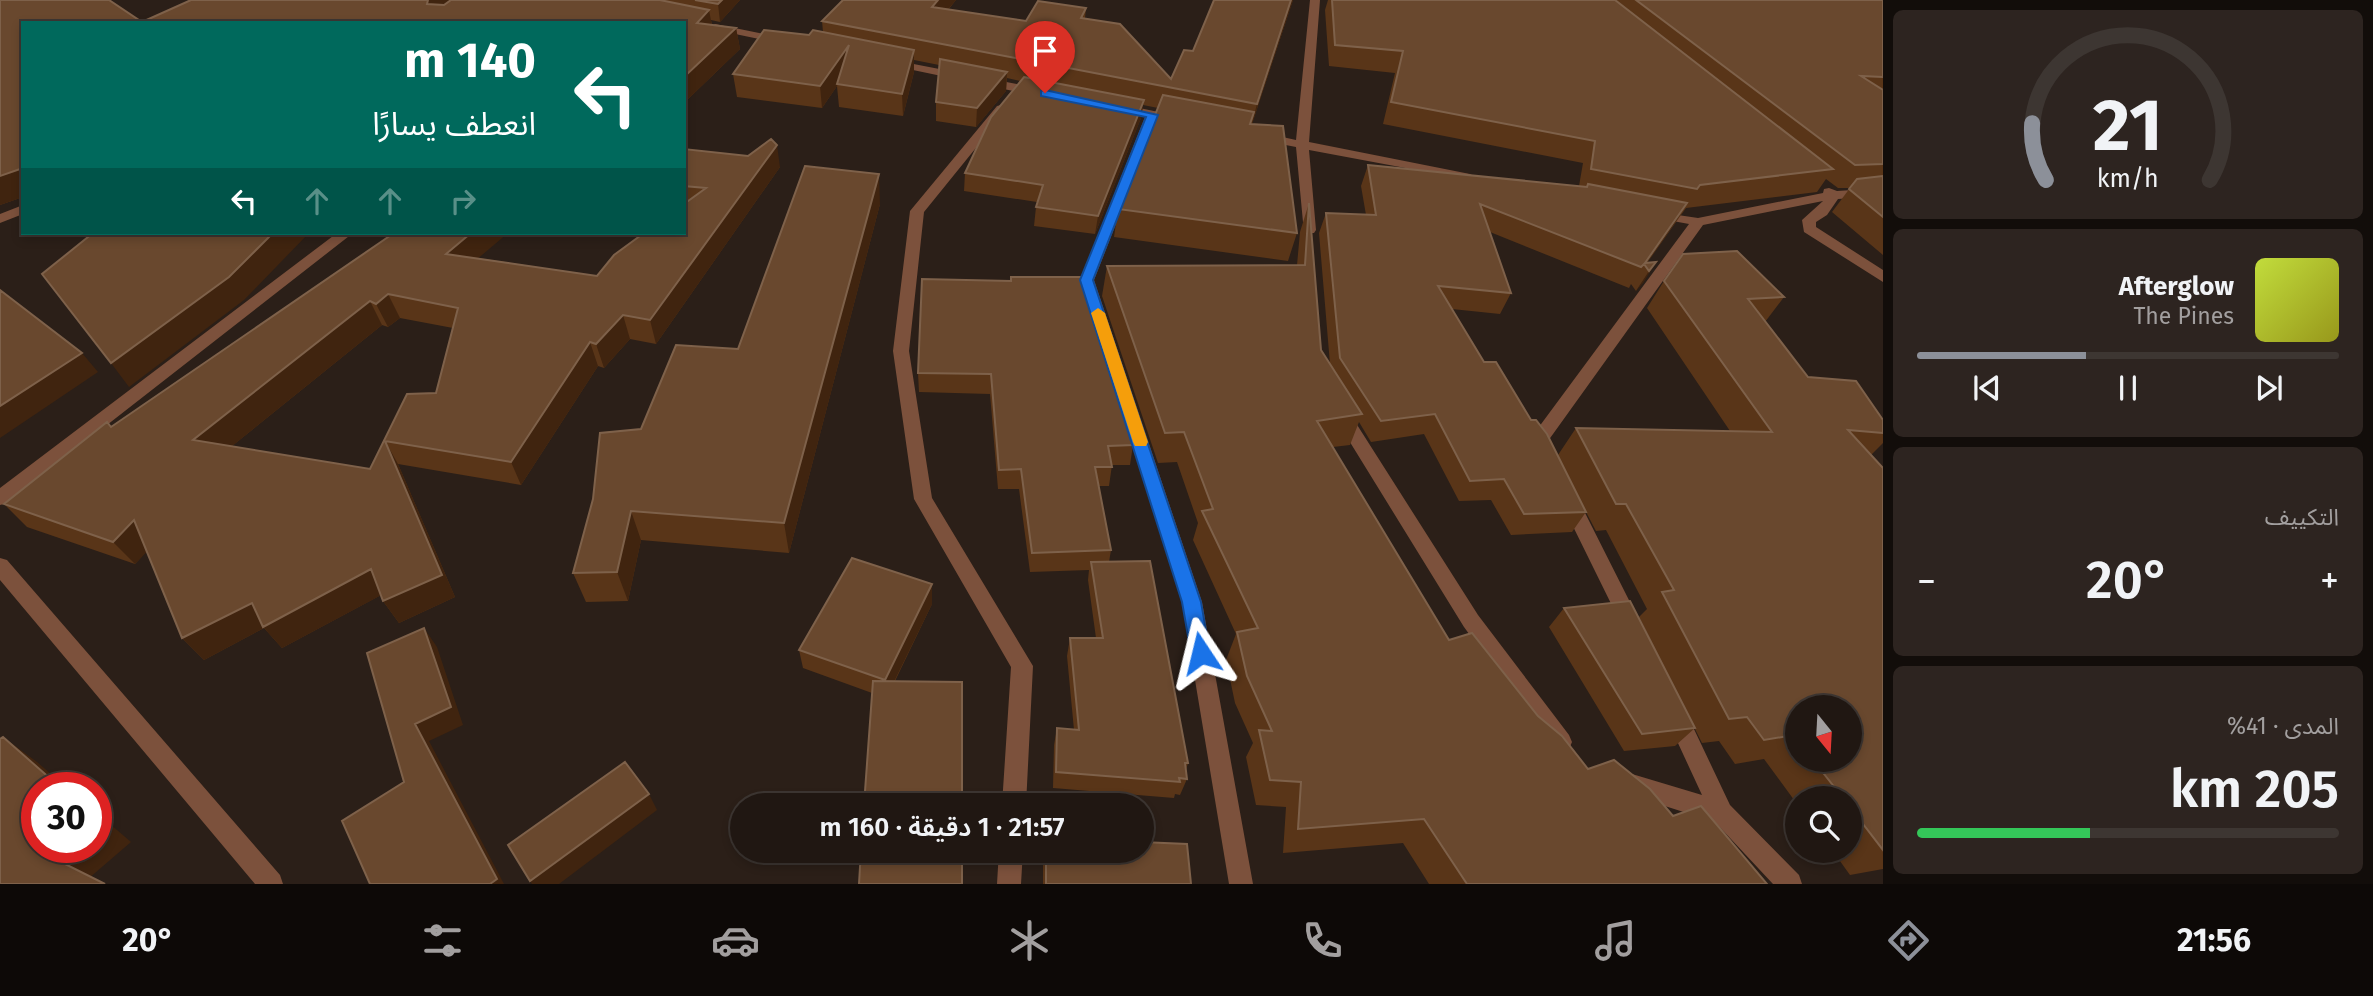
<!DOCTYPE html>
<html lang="ar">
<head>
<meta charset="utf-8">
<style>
	:root { --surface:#201712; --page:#2d2420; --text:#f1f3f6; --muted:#a29f9f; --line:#3d3632; --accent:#8c9099 }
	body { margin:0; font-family:"Fira Sans","Noto Sans Arabic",sans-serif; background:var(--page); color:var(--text); direction:rtl; height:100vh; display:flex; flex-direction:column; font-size:26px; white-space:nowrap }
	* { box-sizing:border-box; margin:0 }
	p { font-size:23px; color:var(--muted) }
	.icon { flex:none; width:38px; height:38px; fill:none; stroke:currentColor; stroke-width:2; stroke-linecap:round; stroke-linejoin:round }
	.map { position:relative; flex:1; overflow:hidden; direction:ltr }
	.panel { display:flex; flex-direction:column; gap:10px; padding:10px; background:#120d0a; width:490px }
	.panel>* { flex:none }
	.guide { position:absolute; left:21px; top:21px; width:665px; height:214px; border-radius:0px; box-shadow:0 4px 10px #0003,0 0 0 2px var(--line); direction:rtl; background:#00695c; color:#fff; overflow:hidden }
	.needle { width:46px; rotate:162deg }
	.fabs { position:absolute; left:1785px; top:695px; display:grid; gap:14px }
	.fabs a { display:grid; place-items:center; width:77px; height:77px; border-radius:50%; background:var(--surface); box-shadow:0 4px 10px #0003,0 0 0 2px var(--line); font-size:35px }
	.speed { position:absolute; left:21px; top:772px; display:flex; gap:14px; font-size:35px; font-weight:700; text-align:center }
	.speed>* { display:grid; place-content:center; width:91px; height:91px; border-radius:50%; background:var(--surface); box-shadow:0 4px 10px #0003,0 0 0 2px var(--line); line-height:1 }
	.speed .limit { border:10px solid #d22; background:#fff; color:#111 }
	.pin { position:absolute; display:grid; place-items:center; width:60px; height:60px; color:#fff; margin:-72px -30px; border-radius:50% 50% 50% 0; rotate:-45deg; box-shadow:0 0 7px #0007 }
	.pin .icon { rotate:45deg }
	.me { position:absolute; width:77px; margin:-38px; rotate:350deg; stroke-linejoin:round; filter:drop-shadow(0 0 5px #0008) }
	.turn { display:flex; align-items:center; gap:24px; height:147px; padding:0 35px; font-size:32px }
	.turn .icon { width:91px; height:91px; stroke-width:2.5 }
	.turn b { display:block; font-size:49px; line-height:60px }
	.lanes { display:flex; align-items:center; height:66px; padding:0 35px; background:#0003; justify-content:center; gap:35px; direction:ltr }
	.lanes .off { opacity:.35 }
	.big { font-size:52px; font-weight:600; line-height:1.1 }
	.panel .tile { flex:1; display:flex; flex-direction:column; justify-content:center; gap:10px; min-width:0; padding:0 24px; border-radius:10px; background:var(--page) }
	.panel .dial { align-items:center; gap:0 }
	.dial svg { height:182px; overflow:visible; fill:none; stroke:var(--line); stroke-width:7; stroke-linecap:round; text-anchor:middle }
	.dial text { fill:var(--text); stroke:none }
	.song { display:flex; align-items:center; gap:21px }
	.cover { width:84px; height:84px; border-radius:10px; background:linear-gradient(135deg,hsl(70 70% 55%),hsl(60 70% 35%)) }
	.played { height:7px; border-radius:4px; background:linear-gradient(90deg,var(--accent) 40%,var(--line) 40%) }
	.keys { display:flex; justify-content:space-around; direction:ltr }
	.heat { display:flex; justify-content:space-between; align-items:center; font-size:38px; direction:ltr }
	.charge { height:10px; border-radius:5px; background:linear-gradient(90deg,#34c759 41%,var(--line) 0) }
	.trip { position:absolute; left:730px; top:793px; width:424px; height:70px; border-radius:35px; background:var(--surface); box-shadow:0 4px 10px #0003,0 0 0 2px var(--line); font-weight:600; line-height:70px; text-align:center; direction:rtl }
	.tab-bar { display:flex; height:112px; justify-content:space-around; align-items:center; background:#0d0907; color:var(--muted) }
	.tab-bar .icon { width:49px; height:49px }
	.tab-bar .active { color:var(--accent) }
	.tab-bar b { font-size:32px; color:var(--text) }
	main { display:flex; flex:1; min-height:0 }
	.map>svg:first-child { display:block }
</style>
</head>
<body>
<main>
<section class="panel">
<div class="tile dial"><svg viewBox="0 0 100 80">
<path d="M14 69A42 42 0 1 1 86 69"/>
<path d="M14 69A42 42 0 0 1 8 44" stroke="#8c9099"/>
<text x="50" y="56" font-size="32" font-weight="700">21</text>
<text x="50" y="72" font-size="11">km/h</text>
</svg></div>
<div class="tile">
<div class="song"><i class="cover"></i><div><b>Afterglow</b><p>The Pines</p></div></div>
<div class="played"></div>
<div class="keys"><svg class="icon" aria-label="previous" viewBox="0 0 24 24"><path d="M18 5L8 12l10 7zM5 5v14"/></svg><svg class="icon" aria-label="pause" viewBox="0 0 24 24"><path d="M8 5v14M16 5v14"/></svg><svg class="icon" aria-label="next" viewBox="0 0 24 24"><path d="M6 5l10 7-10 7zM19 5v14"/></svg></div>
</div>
<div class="tile"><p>التكييف</p>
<div class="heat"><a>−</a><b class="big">20°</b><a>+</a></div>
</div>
<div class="tile"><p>المدى · 41%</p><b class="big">205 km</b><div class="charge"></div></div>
</section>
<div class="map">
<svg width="1883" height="884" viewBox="0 0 1883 884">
	<rect width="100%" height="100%" fill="#2b1f18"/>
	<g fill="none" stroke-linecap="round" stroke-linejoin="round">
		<path fill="#7c513c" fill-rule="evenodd" d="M 1310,0 L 1320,0 L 1309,142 L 1470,174 L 1477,178 L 1475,181 L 1309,150 L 1316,230 L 1314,233 L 1304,233 L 1296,147 L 1260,140 L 1258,137 L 1264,133 L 1296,140 Z
			M 715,24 L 783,38 L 789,41 L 783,44 L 711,29 L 710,27 Z
			M 893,60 L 1037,88 L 1043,92 L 1037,96 L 889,65 L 889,61 Z
			M 1120,104 L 1178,116 L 1184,120 L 1178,124 L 1157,119 L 1094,280 L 1202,602 L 1253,884 L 1229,884 L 1182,602 L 1080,280 L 1145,117 L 1116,111 L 1116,105 Z
			M 1001,105 L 1007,109 L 1005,112 L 924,212 L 909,351 L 932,498 L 1033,666 L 1026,805 L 1002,805 L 1011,667 L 914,499 L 893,351 L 910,211 L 997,106 Z
			M 1829,188 L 1837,191 L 1883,188 L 1883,196 L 1838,199 L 1827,215 L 1816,222 L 1816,227 L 1883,270 L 1883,282 L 1804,232 L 1802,220 L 1823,201 L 1703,225 L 1548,441 L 1554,452 L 1551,457 L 1539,457 L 1530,440 L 1533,435 L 1689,224 L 1651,217 L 1651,211 L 1698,218 L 1823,193 L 1824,189 Z
			M 23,205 L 23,214 L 0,223 L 0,214 Z
			M 337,233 L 353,233 L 7,503 L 0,505 L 0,488 Z
			M 1341,407 L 1347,409 L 1478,615 L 1569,735 L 1572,742 L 1569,749 L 1561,752 L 1553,749 L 1464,627 L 1332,413 Z
			M 1570,495 L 1577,497 L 1638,618 L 1641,624 L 1638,630 L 1631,633 L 1624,630 L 1561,502 L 1563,497 Z
			M 0,558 L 7,560 L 280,875 L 283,884 L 255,884 L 0,580 Z
			M 1676,705 L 1684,708 L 1730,805 L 1799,875 L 1802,884 L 1773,884 L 1715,822 L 1624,793 L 1621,785 L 1624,777 L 1632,774 L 1702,795 L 1665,715 L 1668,708 Z
			M 999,850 L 1023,850 L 1021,884 L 997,884 Z"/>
	</g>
	<path fill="#593518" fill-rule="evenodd" d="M 0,0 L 109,0 L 142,22 L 191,0 L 740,0 L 720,22 L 711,20 L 712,25 L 736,28 L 740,49 L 684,103 L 684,23 L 23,23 L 23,197 L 0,205 Z
		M 843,0 L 956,0 L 948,10 L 1026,21 L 1086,8 L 1085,18 L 1171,79 L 1193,51 L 1214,0 L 1293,0 L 1252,124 L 1297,233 L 1288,261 L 1114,237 L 1118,209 L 1158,108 L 1143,105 L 1141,118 L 1095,234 L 1034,226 L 1036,207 L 1037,202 L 964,191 L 965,173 L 1020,81 L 1007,78 L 1006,91 L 976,127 L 936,121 L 936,102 L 939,65 L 914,60 L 914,72 L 903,116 L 839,107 L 837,86 L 822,108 L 737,97 L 733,74 L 809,35 L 823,32 L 822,21 Z
		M 1328,0 L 1883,0 L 1883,255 L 1832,212 L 1850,188 L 1838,188 L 1826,179 L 1817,192 L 1686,208 L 1647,263 L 1656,262 L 1636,291 L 1631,284 L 1629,288 L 1490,232 L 1511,293 L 1500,314 L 1452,309 L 1484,362 L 1558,455 L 1576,428 L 1730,431 L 1647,308 L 1664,281 L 1784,297 L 1765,322 L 1808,377 L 1883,420 L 1883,443 L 1871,455 L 1883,468 L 1883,869 L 1850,875 L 1832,850 L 1850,850 L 1850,798 L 1797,798 L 1797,804 L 1764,759 L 1735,764 L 1719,741 L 1702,743 L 1639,617 L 1647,609 L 1606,530 L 1596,531 L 1586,512 L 1572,532 L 1511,535 L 1491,500 L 1459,501 L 1424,434 L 1371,442 L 1359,422 L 1350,445 L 1333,447 L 1449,640 L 1538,716 L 1588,769 L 1673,816 L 1767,884 L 1429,884 L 1403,843 L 1283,853 L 1286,807 L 1256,805 L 1246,757 L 1253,743 L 1235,703 L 1226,660 L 1236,634 L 1193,540 L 1198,523 L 1177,462 L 1158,463 L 1102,296 L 1107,266 L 1297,265 L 1300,232 L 1309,203 L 1321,350 L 1330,364 L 1319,233 L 1326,213 L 1366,215 L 1361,186 L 1368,165 L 1579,186 L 1583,163 L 1383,124 L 1395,73 L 1329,66 L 1325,10 ZM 1797,707 L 1850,760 L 1797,760 Z
		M 684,149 L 780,167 L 656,344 L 630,339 L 604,368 L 598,366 L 521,485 L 398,464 L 455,597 L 399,623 L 383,601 L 381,595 L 282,648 L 264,628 L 204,660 L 182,638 L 147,551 L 135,564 L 27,527 L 4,504 L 111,427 L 394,233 L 478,258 L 597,276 L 684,233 ZM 400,318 L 453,328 L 436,393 L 407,394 L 370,469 L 232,446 L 382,325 L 388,327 Z
		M 880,204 L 789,553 L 641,540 L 628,601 L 586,602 L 573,573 L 641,429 L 738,349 Z
		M 922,279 L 1133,445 L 1130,465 L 1112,465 L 1109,486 L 1099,486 L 1111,550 L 1109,562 L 1188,763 L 1186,770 L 1187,779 L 1180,795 L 1175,794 L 1174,798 L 1053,788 L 1054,745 L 1057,728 L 1074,730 L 1067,656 L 1070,638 L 1096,638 L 1088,580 L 1089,570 L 1030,572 L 1019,489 L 998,489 L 990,394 L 919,392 L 918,373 Z
		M 932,604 L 895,681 L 872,693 L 803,668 L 799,650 Z
		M 1564,608 L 1695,728 L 1675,746 L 1624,751 L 1549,627 Z
		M 1043,850 L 1141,850 L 1191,884 L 1043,884 Z"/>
	<path fill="#40240f" d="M 428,0 L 468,0 L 436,21 L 427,4 Z
		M 722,0 L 740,0 L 720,22 L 718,4 Z
		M 938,0 L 956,0 L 932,28 L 932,7 Z
		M 1291,0 L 1293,0 L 1251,127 L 1257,104 Z
		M 709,10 L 713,31 L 697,23 Z
		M 736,28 L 740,49 L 684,103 L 684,77 Z
		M 849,45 L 837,86 L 822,108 L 820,86 Z
		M 914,50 L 914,72 L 903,116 L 902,94 Z
		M 1007,72 L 1006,91 L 976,127 L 977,108 Z
		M 1144,100 L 1141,118 L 1095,234 L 1098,216 Z
		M 777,145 L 780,167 L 656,344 L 650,320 Z
		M 23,168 L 23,197 L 0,205 L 0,176 Z
		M 879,174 L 880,204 L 789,553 L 784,523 Z
		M 1687,203 L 1674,224 L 1645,265 L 1644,264 Z
		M 273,233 L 309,233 L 244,300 L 129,387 L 111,363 Z
		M 471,233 L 508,233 L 456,277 L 446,254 Z
		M 1656,262 L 1643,283 L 1636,291 L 1649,271 Z
		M 388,294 L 400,318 L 388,327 L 376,304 Z
		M 370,301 L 382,325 L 211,463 L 193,440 Z
		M 623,315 L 630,339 L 604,368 L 596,344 Z
		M 590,342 L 598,366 L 521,485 L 511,462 Z
		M 82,353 L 98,372 L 0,438 L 0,406 Z
		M 385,441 L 398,464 L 455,597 L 399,623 L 383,601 Z
		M 631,511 L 641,540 L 628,601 L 617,572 Z
		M 134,520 L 155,543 L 135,564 L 113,542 Z
		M 371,569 L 387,592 L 282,648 L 264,628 L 204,660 L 182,638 L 252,603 Z
		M 932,584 L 932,604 L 886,698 L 885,680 Z
		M 424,628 L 437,647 L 463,725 L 429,741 L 504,884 L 490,884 L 415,724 Z
		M 3,737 L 37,762 L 67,788 L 61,788 Z
		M 649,794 L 657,810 L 559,884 L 532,884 L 530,881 Z
		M 96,812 L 131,842 L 88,879 L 53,858 L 66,847 L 96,847 Z"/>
	<path fill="#69482e" stroke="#7e614a" stroke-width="2" fill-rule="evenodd" d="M 0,0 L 109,0 L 142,22 L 191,0 L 428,0 L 427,4 L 444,5 L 451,0 L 660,0 L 709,10 L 697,23 L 736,28 L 684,77 L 684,23 L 23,23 L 23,168 L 0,176 Z
		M 695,0 L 722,0 L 718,4 Z
		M 843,0 L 938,0 L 932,7 L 1026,21 L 1038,1 L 1086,8 L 1081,18 L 1120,24 L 1171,79 L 1184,50 L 1193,51 L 1214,0 L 1291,0 L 1257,104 L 822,21 Z
		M 1332,0 L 1615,0 L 1833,169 L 1700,185 L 1697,189 L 1591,169 L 1595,141 L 1391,102 L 1403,51 L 1335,45 Z
		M 1636,0 L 1883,0 L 1883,77 L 1861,76 L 1883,90 L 1883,164 L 1855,165 Z
		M 764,30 L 809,35 L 813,30 L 914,50 L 902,94 L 837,84 L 849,45 L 820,86 L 733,74 Z
		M 940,59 L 1007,72 L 977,108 L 936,102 Z
		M 1024,77 L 1144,100 L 1098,216 L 1036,207 L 1043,185 L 965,173 L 991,117 Z
		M 1163,95 L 1254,112 L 1250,124 L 1283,126 L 1297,233 L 1118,209 Z
		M 771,139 L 777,145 L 650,320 L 623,315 L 596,344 L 590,342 L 511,462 L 385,441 L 442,575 L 383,601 L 371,569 L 263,627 L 252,603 L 182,638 L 134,520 L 113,542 L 4,504 L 107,422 L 111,427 L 394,233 L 471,233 L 446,254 L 597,276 L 614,255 L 644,233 L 684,233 L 684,204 L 706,188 L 684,186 L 684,149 L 748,156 ZM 388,294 L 458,308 L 436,393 L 407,394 L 370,469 L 193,440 L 370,301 L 376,304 Z
		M 1368,165 L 1587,187 L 1588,184 L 1687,203 L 1645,263 L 1656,262 L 1649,271 L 1644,264 L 1641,267 L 1480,204 L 1511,293 L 1438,286 L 1484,362 L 1496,362 L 1531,420 L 1536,420 L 1547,434 L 1586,512 L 1524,514 L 1504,479 L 1470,481 L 1435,414 L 1381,421 L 1340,358 L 1326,213 L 1376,215 Z
		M 805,166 L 879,174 L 784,523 L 631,511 L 617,572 L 573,573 L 593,499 L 600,433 L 641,429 L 676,345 L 738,349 Z
		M 1883,176 L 1883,217 L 1849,189 L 1857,179 Z
		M 1309,203 L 1321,350 L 1362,414 L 1317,421 L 1449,640 L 1472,633 L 1538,716 L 1562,736 L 1588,769 L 1614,760 L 1650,789 L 1673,816 L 1701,806 L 1767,884 L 1467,884 L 1424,819 L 1298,829 L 1301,782 L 1270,780 L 1259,730 L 1272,731 L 1247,676 L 1237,632 L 1258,628 L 1202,511 L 1213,509 L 1184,432 L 1165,433 L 1107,266 L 1305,265 Z
		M 93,233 L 273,233 L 229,277 L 111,363 L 42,274 Z
		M 1737,251 L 1784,297 L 1748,299 L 1808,377 L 1856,381 L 1883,420 L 1883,433 L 1848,430 L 1883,468 L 1883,850 L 1850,807 L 1850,798 L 1843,798 L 1813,760 L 1850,760 L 1850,707 L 1797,707 L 1797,740 L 1794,735 L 1764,740 L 1747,717 L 1729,719 L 1662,592 L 1674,590 L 1626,504 L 1616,504 L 1576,428 L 1772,432 L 1664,281 L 1683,254 Z
		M 1011,277 L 1085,277 L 1123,393 L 1133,445 L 1108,446 L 1112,467 L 1095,467 L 1111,550 L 1032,553 L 1021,469 L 999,470 L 991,374 L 918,373 L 922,279 L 1011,281 Z
		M 0,290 L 82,353 L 0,406 Z
		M 852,558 L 932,584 L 885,680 L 799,650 Z
		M 1150,561 L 1188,763 L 1185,763 L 1187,779 L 1179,778 L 1180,782 L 1056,772 L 1057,728 L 1079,730 L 1070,638 L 1103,638 L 1091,562 Z
		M 1630,601 L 1695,728 L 1642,734 L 1564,608 Z
		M 424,628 L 451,707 L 415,724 L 497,879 L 490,884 L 370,884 L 342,821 L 404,782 L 367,653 Z
		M 873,681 L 962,682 L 962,805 L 864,805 Z
		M 3,737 L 61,788 L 37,788 L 37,847 L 66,847 L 53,858 L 105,884 L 0,884 L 0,739 Z
		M 625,762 L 649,794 L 530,881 L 508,845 Z
		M 1141,842 L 1187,844 L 1191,884 L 1046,884 L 1046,850 L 1141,850 Z
		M 861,850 L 962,850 L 962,884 L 859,884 Z"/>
	<path fill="#1a73e8" stroke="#114b97" stroke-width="2" d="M 1045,90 L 1158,115 L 1093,280 L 1201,602 L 1210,653 L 1207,659 L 1201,662 L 1194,659 L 1191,653 L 1182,602 L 1080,280 L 1146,117 L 1041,96 L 1041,91 Z"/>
	<path fill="#f59e0b" d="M 1098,308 L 1105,313 L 1148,442 L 1146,446 L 1135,446 L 1133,442 L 1091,313 Z"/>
</svg>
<div class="fabs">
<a><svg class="needle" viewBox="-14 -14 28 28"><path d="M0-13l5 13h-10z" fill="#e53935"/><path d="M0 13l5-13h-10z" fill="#a29f9f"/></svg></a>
<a><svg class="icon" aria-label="search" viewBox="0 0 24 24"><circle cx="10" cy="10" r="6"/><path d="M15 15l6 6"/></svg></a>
</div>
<div class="speed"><div class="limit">30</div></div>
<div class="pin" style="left:1045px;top:93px;background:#d93025"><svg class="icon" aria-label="arrive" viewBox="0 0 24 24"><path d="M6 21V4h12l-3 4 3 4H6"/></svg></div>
<svg class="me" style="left:1201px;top:653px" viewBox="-20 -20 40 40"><path d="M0-17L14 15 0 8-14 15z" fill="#1a73e8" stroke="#fff" stroke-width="4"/></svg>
<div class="trip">21:57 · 1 دقيقة · 160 m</div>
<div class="guide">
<div class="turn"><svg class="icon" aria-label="left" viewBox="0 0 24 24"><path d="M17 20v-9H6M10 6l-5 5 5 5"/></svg><div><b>140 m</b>انعطف يسارًا</div></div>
<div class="lanes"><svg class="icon" aria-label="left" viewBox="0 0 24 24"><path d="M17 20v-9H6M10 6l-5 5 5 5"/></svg><svg class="icon off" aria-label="ahead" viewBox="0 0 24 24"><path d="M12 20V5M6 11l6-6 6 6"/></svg><svg class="icon off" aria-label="ahead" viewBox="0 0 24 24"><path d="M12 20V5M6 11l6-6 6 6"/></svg><svg class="icon off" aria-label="right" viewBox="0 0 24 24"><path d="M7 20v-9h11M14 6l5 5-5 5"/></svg></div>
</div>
</div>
</main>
<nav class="tab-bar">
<b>21:56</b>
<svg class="icon active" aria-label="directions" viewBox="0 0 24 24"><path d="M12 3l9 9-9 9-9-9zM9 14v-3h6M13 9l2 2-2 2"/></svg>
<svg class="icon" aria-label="music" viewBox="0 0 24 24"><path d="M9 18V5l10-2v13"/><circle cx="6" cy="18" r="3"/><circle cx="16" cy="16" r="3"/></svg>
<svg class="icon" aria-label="phone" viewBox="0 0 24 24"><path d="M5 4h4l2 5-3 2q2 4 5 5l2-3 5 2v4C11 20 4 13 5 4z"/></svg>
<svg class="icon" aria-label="climate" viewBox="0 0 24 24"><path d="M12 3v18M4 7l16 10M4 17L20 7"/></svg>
<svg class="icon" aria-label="car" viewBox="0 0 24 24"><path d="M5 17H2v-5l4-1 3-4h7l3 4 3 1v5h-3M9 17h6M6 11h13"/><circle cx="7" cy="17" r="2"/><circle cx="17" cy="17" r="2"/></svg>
<svg class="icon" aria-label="filters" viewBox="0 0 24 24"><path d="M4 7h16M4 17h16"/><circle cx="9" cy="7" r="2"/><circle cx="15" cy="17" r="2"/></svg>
<b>20°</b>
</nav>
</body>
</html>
